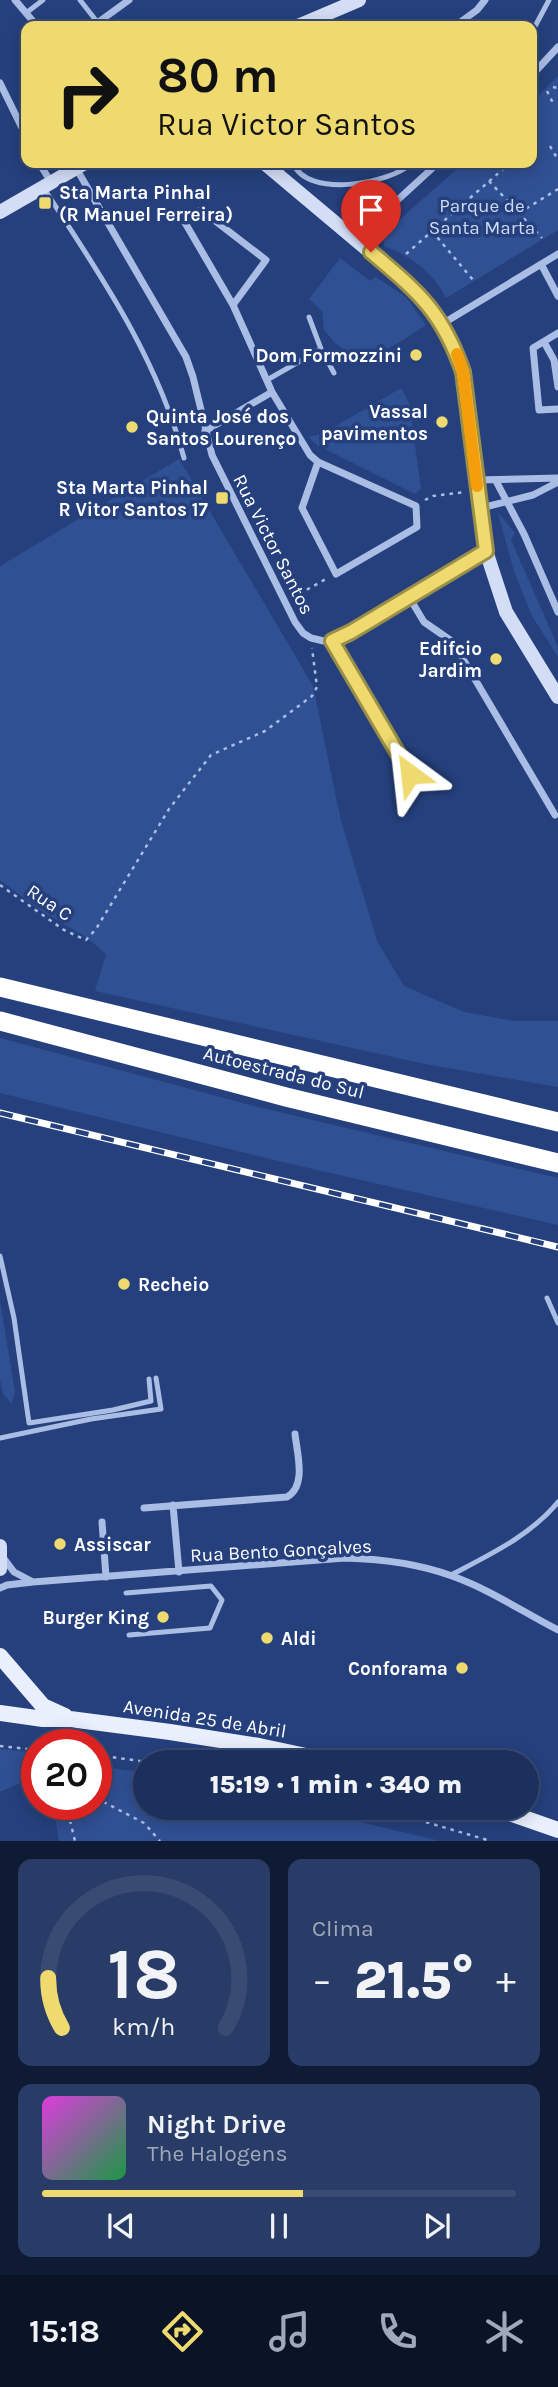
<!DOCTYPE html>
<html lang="pt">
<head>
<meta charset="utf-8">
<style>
	:root { --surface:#1c305e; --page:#293c67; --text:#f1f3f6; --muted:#a0a9bc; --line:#3a4b73; --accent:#eeda6f }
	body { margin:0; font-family:Karla,sans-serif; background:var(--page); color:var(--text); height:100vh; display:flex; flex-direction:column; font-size:26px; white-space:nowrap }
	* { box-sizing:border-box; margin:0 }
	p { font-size:23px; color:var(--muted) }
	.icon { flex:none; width:38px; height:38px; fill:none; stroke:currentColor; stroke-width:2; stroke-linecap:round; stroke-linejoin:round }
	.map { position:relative; height:1841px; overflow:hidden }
	.details { display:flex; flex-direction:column; gap:18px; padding:18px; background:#0f1a34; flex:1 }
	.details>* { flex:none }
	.top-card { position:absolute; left:21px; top:21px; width:516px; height:147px; border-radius:14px; box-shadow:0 4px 18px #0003,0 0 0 2px var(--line); background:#eeda6f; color:#111; overflow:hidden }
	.speed { position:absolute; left:21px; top:1729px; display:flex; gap:14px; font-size:35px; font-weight:700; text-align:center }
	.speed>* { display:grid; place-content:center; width:91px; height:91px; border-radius:50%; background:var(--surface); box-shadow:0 4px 18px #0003,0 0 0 2px var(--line); line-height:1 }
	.speed .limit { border:10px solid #d22; background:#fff; color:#111 }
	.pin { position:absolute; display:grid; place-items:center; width:60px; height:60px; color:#fff; margin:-72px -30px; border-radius:50% 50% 50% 0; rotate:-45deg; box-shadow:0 0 7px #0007 }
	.pin .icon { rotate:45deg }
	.me { position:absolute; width:77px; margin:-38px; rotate:330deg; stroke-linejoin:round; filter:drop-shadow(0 0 5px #0008) }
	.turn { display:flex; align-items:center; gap:24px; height:147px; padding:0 21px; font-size:32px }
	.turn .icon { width:91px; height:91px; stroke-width:2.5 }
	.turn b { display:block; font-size:49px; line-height:60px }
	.big { font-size:52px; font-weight:800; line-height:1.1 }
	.details .tile { flex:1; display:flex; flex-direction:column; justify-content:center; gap:10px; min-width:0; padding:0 24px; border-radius:14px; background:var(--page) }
	.details .dial { align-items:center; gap:0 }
	.dial svg { height:182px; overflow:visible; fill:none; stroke:var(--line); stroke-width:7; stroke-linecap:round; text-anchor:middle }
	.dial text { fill:var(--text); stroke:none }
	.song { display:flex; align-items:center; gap:21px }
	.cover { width:84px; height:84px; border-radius:10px; background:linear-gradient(135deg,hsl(300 70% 55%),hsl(140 70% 35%)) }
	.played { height:7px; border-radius:4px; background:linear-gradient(90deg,var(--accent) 55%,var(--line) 55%) }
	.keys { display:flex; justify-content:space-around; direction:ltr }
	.heat { display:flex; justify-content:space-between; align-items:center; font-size:38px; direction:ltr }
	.details .tiles { flex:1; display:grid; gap:18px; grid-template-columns:1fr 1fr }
	.tile:last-child { grid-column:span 2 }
	.trip { position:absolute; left:133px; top:1750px; width:406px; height:70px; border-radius:35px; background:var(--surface); box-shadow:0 4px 18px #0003,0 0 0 2px var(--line); font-weight:800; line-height:70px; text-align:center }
	.tabs { display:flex; height:112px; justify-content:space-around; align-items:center; background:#0b1326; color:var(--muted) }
	.tabs .icon { width:49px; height:49px }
	.tabs .active { color:var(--accent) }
	.tabs b { font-size:32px; color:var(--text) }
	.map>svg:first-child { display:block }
</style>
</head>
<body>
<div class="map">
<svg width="558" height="1841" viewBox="0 0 558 1841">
	<rect width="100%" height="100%" fill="#25407d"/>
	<path fill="#305094" d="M 558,76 L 558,230 L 446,298 C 433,272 411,256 384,246 L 383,234 L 464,163 L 532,163 L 532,102 Z
		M 340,258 L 370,281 L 376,277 L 406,297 L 426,325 L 400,342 L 358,364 L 349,353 L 335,343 L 324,330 L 322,311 L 309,299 Z
		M 401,388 L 409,403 L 421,488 L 415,494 L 317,445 L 308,437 L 322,434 Z
		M 179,459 L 313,686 L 341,821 L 377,941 L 404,986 L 464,1012 L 514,1021 L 558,1021 L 558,1087 L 425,1064 L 95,991 L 106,954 L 86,937 L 43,912 L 0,880 L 0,566 Z
		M 498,513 L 515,533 L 511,540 L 558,647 L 558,657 L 532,616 L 514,571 Z
		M 0,1038 L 254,1106 L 558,1178 L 558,1225 L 291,1164 L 0,1093 Z
		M 0,1301 L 15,1392 L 12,1404 L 3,1394 L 0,1379 Z
		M 0,1749 L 28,1752 L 29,1779 L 0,1792 Z
		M 96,1766 L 140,1772 L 145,1782 L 145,1808 L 301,1808 L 440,1841 L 59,1841 L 53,1804 L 96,1804 Z"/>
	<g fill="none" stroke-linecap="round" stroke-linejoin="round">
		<path stroke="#aabde5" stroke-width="2.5" stroke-dasharray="3.5 5" stroke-linecap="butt" d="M 553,87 L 558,88
			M 547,91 L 554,105
			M 532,112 L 534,116
			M 532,144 L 537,140
			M 550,146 L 558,160
			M 489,181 L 542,238
			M 519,213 L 558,189
			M 432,231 L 473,280
			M 406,254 L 510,163
			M 425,500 L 433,496 L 466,492
			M 292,598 L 326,579
			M 0,885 L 64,930 L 86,940 L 96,929 L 169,809 L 211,755 L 265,731 L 312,696 L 317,687 L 312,648
			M 65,1745 L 67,1734
			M 0,1746 L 37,1750
			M 96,1755 L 148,1762
			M 96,1798 L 144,1823 L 160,1841
			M 66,1804 L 75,1841
			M 377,1808 L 491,1841"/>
		<path stroke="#aabde5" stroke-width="5" d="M 80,0 L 98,23
			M 26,13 L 43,0
			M 532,32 L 549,0
			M 293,163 C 307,199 390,184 412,163
			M 45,190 C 101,276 157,357 184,458
			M 309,317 L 321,349
			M 267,380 L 321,349 L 334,373
			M 332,641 L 410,774
			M 0,1256 L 14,1318 L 29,1423 L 113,1410 L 151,1401 L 149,1379
			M 547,1298 L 558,1323
			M 0,1438 L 91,1419 L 161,1409 L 156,1378
			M 451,1575 C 489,1555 530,1536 558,1502
			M 126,1593 L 211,1586 L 222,1600 L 210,1628 L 129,1635"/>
		<path stroke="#aabde5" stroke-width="7" d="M 15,0 L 37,26
			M 93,26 L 129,0
			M 455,26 L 477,10 L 485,0
			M 532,75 L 558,47
			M 0,83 L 26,136
			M 39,163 L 51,182
			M 76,168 L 186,357 L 193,377 L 212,455 L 295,622 L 303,633 L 311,638 L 328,642 L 339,639 L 486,551
			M 355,239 L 438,163
			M 541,264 L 558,296
			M 442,324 L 558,254
			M 558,333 L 533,348 L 539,410 L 558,409
			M 544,342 L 554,360 L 558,387
			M 272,392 L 310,455 L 318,462 L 416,506 L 417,527 L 336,574 L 302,508 L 318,462
			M 205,431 L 272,392 L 233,305 L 266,260 L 201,210 L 184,221 L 233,305
			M 476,480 L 558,478
			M 496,481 L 524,534 L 558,612
			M 481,508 L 533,495 L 558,482
			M 409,597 L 424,622 L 453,642 L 555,815
			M 173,1505 L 179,1572
			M 144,1508 L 287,1497 C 307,1486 297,1453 295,1434
			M 102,1522 L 106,1577
			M 33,1582 L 345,1558 C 381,1559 417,1563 452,1576 C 489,1589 523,1612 558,1630
			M 0,1588 L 7,1585 L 33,1582 L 14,1572 L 2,1556"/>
		<path stroke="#d3ddf5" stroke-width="14" d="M 298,26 L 359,0
			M 264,163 L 419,293 L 448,334 L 463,372 L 486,551 L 506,612 L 558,697
			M 0,212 L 85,163
			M 0,1546 L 0,1569"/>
		<path stroke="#eaeffd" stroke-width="16" d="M 0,1656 L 43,1706 L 65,1716
			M 0,1713 L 43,1719 L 70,1719 L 170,1732 L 259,1746 L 334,1762
			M 495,1808 L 558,1830"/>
		<path stroke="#fff" stroke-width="19" d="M 0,987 L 558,1122
			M 0,1021 L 286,1097 L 558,1163"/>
		<defs>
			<path id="rail" d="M 0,1113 L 558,1247"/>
		</defs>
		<use href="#rail" stroke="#fff" stroke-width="7"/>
		<use href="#rail" stroke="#25407d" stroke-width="4.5" stroke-dasharray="13" stroke-linecap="butt"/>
	</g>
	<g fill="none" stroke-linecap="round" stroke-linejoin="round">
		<defs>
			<path id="route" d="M 371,252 C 418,292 442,311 463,372 L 486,551 L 351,632 L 332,641 L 410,774"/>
		</defs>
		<use href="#route" stroke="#9b8e48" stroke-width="18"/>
		<use href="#route" stroke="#eeda6f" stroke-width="12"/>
		<path stroke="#f59e0b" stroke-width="12" d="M 457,354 L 463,372 L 477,486"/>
	</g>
	<g fill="#eeda6f" stroke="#25407d" stroke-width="2.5">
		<rect x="38" y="196" width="14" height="14" rx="3.5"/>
		<circle cx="416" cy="355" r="7"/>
		<circle cx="442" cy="422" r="7"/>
		<circle cx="132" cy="427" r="7"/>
		<rect x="215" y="491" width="14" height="14" rx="3.5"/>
		<circle cx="496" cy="659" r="7"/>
		<circle cx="124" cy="1284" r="7"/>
		<circle cx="60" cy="1544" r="7"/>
		<circle cx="163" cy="1617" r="7"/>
		<circle cx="267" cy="1638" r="7"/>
		<circle cx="462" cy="1668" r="7"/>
	</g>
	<g text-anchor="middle" stroke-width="7" stroke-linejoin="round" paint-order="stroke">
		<g font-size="19" font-weight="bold" fill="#fff" stroke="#25407d" text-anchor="end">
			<text x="59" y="199" text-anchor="start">Sta Marta Pinhal<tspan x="59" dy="22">(R Manuel Ferreira)</tspan></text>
			<text x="402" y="362">Dom Formozzini</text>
			<text x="428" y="418">Vassal<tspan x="428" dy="22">pavimentos</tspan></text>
			<text x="146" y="423" text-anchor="start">Quinta José dos<tspan x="146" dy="22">Santos Lourenço</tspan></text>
			<text x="208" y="494">Sta Marta Pinhal<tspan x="208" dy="22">R Vitor Santos 17</tspan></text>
			<text x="482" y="655">Edifcio<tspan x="482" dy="22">Jardim</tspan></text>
			<text x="138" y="1291" text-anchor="start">Recheio</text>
			<text x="74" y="1551" text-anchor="start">Assiscar</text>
			<text x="149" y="1624">Burger King</text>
			<text x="281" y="1645" text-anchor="start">Aldi</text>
			<text x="448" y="1675">Conforama</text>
		</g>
		<g font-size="19" fill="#cddaf4" stroke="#25407d">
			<text x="482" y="212">Parque de<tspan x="482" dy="22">Santa Marta</tspan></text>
		</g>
		<g font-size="19" fill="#fff" stroke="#25407d">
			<text transform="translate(274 544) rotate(63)" y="7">Rua Victor Santos</text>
			<text transform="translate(50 902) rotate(34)" y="7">Rua C</text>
			<text transform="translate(284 1072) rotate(14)" y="7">Autoestrada do Sul</text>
			<text transform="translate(281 1550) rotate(-3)" y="7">Rua Bento Gonçalves</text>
			<text transform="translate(205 1718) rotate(9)" y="7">Avenida 25 de Abril</text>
		</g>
	</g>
</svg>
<div class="speed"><div class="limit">20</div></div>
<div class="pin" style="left:371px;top:252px;background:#d93025"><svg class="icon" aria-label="arrive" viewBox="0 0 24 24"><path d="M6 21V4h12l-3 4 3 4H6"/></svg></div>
<svg class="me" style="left:410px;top:774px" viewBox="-20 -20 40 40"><path d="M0-17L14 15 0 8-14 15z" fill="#eeda6f" stroke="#fff" stroke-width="4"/></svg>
<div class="trip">15:19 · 1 min · 340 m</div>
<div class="top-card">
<div class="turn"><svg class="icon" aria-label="right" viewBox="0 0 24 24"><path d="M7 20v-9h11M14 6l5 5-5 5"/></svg><div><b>80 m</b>Rua Victor Santos</div></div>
</div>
</div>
<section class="details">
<div class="tiles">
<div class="tile dial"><svg viewBox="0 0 100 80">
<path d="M14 69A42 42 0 1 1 86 69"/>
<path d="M14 69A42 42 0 0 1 8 47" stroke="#eeda6f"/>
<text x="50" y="56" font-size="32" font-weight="700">18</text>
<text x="50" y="72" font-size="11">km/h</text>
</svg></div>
<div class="tile"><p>Clima</p>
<div class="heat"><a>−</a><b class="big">21.5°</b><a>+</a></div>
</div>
<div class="tile">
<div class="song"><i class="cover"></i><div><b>Night Drive</b><p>The Halogens</p></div></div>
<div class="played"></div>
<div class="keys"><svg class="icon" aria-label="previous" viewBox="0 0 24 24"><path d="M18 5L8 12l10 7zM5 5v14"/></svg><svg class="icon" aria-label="pause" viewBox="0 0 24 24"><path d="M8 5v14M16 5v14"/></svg><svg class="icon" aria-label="next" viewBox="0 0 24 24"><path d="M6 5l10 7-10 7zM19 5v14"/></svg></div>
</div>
</div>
</section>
<nav class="tabs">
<b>15:18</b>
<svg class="icon active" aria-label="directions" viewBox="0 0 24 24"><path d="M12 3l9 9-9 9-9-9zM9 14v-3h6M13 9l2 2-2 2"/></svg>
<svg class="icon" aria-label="music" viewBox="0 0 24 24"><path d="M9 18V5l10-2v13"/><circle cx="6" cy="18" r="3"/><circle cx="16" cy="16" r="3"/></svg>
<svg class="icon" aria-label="phone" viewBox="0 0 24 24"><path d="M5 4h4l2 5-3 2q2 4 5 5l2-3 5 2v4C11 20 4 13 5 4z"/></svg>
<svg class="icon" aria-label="climate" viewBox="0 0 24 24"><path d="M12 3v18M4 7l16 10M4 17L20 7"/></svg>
</nav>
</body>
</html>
